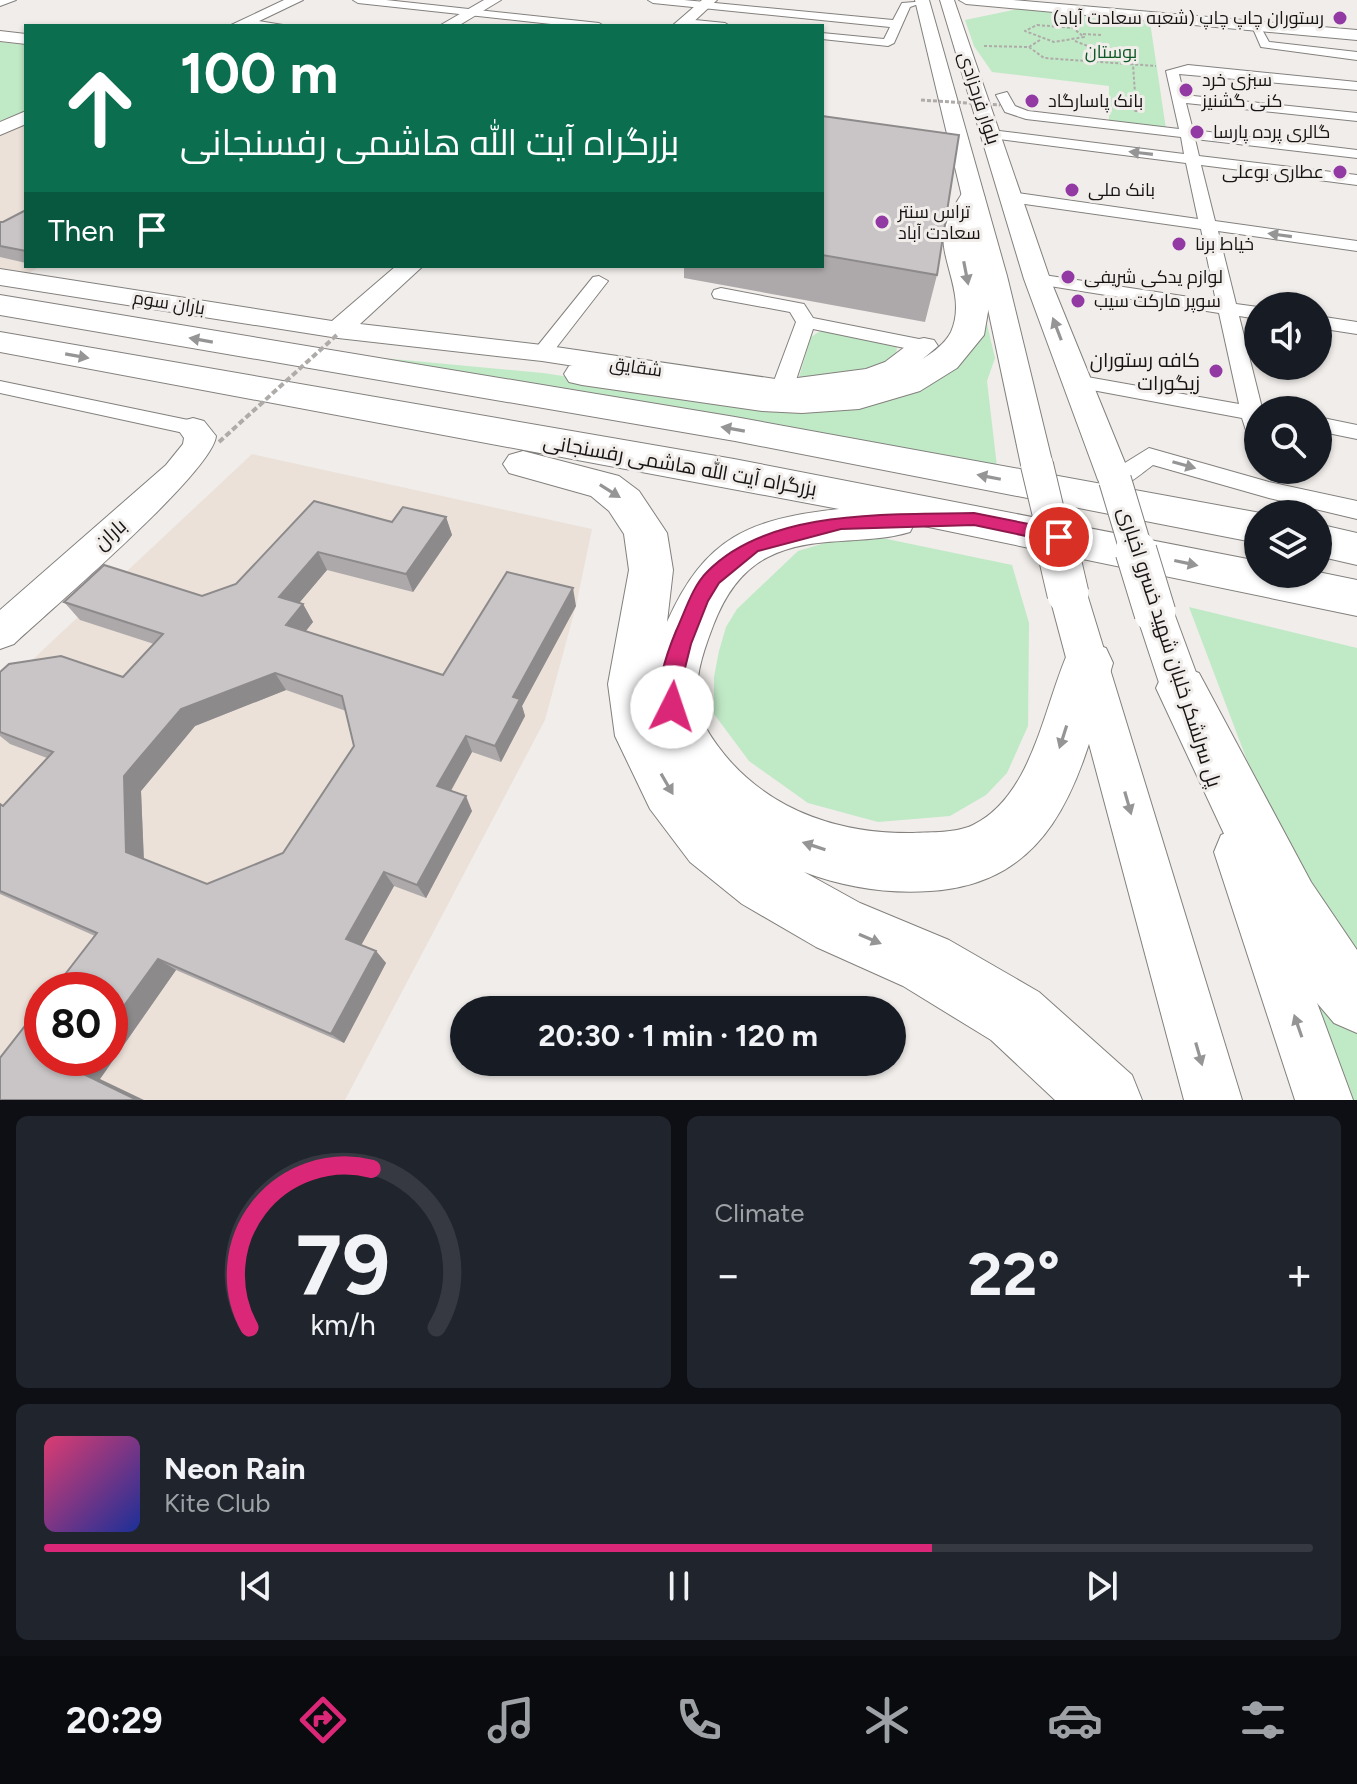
<!DOCTYPE html>
<html lang="en">
<head>
<meta charset="utf-8">
<style>
	:root { --surface:#171b24; --page:#20242c; --text:#f1f3f6; --muted:#9ea1a6; --line:#363941; --accent:#db2777 }
	body { margin:0; font-family:Figtree,Cairo,sans-serif; background:var(--page); color:var(--text); height:100vh; display:flex; flex-direction:column; font-size:30px; white-space:nowrap }
	* { box-sizing:border-box; margin:0 }
	p { font-size:26px; color:var(--muted) }
	.icon { flex:none; width:44px; height:44px; fill:none; stroke:currentColor; stroke-width:2; stroke-linecap:round; stroke-linejoin:round }
	.map { position:relative; height:1100px; overflow:hidden }
	.sheet { display:flex; flex-direction:column; gap:16px; padding:16px; background:#0d0f14; flex:1 }
	.sheet>* { flex:none }
	.top-card { position:absolute; left:24px; top:24px; width:800px; height:244px; border-radius:0px; box-shadow:0 2px 6px #0004; background:#0b6e4f; color:#fff; overflow:hidden }
	.controls { position:absolute; left:1244px; top:292px; display:grid; gap:16px }
	.controls a { display:grid; place-items:center; width:88px; height:88px; border-radius:50%; background:var(--surface); box-shadow:0 2px 6px #0004; font-size:40px }
	.speed { position:absolute; left:24px; top:972px; display:flex; gap:16px; font-size:40px; font-weight:700; text-align:center }
	.speed>* { display:grid; place-content:center; width:104px; height:104px; border-radius:50%; background:var(--surface); box-shadow:0 2px 6px #0004; line-height:1 }
	.speed .limit { border:12px solid #d22; background:#fff; color:#111 }
	.pin { position:absolute; display:grid; place-items:center; width:68px; height:68px; color:#fff; margin:-34px; border:4px solid #fff; border-radius:50%; box-shadow:0 2px 8px #0007 }
	.me { position:absolute; width:88px; margin:-44px; rotate:4deg; stroke-linejoin:round; filter:drop-shadow(0 0 6px #0008) }
	.turn { display:flex; align-items:center; gap:28px; height:168px; padding:0 24px; font-size:36px }
	.turn .icon { width:104px; height:104px; stroke-width:2.5 }
	.turn b { display:block; font-size:56px; line-height:68px }
	.then { display:flex; align-items:center; height:76px; padding:0 24px; background:#0003; gap:16px; font-size:30px }
	.big { font-size:60px; font-weight:700; line-height:1.1 }
	.sheet .tile { flex:1; display:flex; flex-direction:column; justify-content:center; gap:12px; min-width:0; padding:0 28px; border-radius:12px; background:var(--page) }
	.sheet .dial { align-items:center; gap:0 }
	.dial svg { height:208px; overflow:visible; fill:none; stroke:var(--line); stroke-width:7; stroke-linecap:round; text-anchor:middle }
	.dial text { fill:var(--text); stroke:none }
	.song { display:flex; align-items:center; gap:24px }
	.cover { width:96px; height:96px; border-radius:12px; background:linear-gradient(135deg,hsl(340 70% 55%),hsl(230 70% 35%)) }
	.played { height:8px; border-radius:4px; background:linear-gradient(90deg,var(--accent) 70%,var(--line) 70%) }
	.keys { display:flex; justify-content:space-around; direction:ltr }
	.heat { display:flex; justify-content:space-between; align-items:center; font-size:44px; direction:ltr }
	.sheet .tiles { flex:1; display:grid; gap:16px; grid-template-columns:1fr 1fr }
	.tile:last-child { grid-column:span 2 }
	.trip { position:absolute; left:450px; top:996px; width:456px; height:80px; border-radius:40px; background:var(--surface); box-shadow:0 2px 6px #0004; font-weight:700; line-height:80px; text-align:center }
	.tab-bar { display:flex; height:128px; justify-content:space-around; align-items:center; background:#090b0e; color:var(--muted) }
	.tab-bar .icon { width:56px; height:56px }
	.tab-bar .current { color:var(--accent) }
	.tab-bar b { font-size:36px; color:var(--text) }
	.map>svg:first-child { display:block }
</style>
</head>
<body>
<div class="map">
<svg width="1357" height="1100" viewBox="0 0 1357 1100">
	<rect width="100%" height="100%" fill="#f0edea"/>
	<path fill="#ebe1d9" fill-rule="evenodd" d="M 26,124 L 26,266 L 41,266 L 29,273 L 0,268 L 0,136 Z
		M 252,454 L 592,529 L 576,606 L 545,720 L 345,1100 L 0,1100 L 0,690 ZM 42,990 L 110,990 L 110,1058 L 42,1058 Z"/>
	<path fill="#c0e9c6" d="M 1018,9 L 1150,22 L 1166,129 L 1109,122 L 1109,86 L 992,72 L 974,46 L 965,20 Z
		M 0,42 L 26,45 L 26,112 L 0,124 Z
		M 973,265 L 995,358 L 987,381 L 997,467 L 340,354 L 543,373 L 758,405 L 946,368 Z
		M 822,330 L 897,344 L 896,360 C 869,372 828,384 799,377 L 811,337 Z
		M 858,533 L 1012,565 L 1029,623 L 1028,726 L 1007,773 L 986,795 L 950,816 L 878,822 L 808,803 L 749,761 L 714,714 L 714,677 L 719,651 L 726,627 L 737,609 L 798,551 Z
		M 1189,607 L 1357,648 L 1357,976 L 1290,874 Z
		M 1305,970 L 1357,1032 L 1357,1100 L 1351,1100 Z"/>
	<g fill="none" stroke-linecap="round" stroke-linejoin="round">
		<defs>
			<path id="street" d="M 0,0 L 16,0 L 0,6 Z
				M 353,0 L 386,0 L 599,23 L 604,26 L 569,26 L 358,3 Z
				M 648,0 L 684,0 L 893,20 L 902,3 L 927,1 L 910,7 L 894,43 L 888,46 L 822,39 L 822,33 L 884,39 L 890,27 L 653,3 Z
				M 247,19 L 289,26 L 243,24 L 243,20 Z
				M 685,19 L 725,23 L 730,26 L 681,24 L 680,22 Z
				M 1251,24 L 1259,24 L 1269,42 L 1357,52 L 1357,60 L 1261,47 Z
				M 1188,65 L 1357,82 L 1357,90 L 1179,74 L 1184,95 L 1357,113 L 1357,121 L 1186,103 L 1193,130 L 1357,150 L 1357,158 L 1195,139 L 1199,156 L 1357,175 L 1357,185 L 1201,165 L 1215,221 L 1357,241 L 1357,251 L 1218,231 L 1236,304 L 1258,307 L 1258,319 L 1239,316 L 1262,408 L 1266,410 L 1258,410 L 1258,445 L 1250,443 L 1242,418 L 1076,387 L 1065,381 L 1076,375 L 1239,404 L 1219,313 L 1037,284 L 1028,279 L 1037,274 L 1216,301 L 1201,229 L 1010,202 L 1002,197 L 1010,192 L 1198,219 L 1186,163 L 991,138 L 984,134 L 991,130 L 1184,154 L 1181,137 L 1026,119 L 1005,112 L 996,95 L 1007,92 L 1015,106 L 1028,111 L 1179,129 L 1166,71 Z
				M 599,276 L 608,281 L 549,357 L 535,357 L 532,353 L 535,349 L 593,277 Z
				M 721,288 L 804,304 L 813,318 L 924,340 L 934,346 L 924,352 L 813,329 L 793,389 L 782,396 L 774,394 L 771,389 L 796,322 L 790,312 L 714,298 L 712,294 L 714,290 Z
				M 1318,316 L 1357,322 L 1357,334 L 1318,328 Z
				M 0,381 L 193,421 L 201,423 L 204,428 L 201,433 L 193,435 L 0,393 Z
				M 1318,417 L 1357,425 L 1357,439 L 1318,431 Z
				M 1149,448 L 1269,482 L 1357,501 L 1357,519 L 1269,498 L 1153,465 C 1139,475 1124,491 1107,486 L 1103,480 L 1107,474 Z"/>
			<path id="secondary" d="M 284,0 L 303,0 L 249,26 L 229,26 Z
				M 484,0 L 501,0 L 458,26 L 439,26 Z
				M 702,0 L 717,0 L 689,26 L 672,26 Z
				M 915,0 L 929,0 L 1007,276 L 1053,465 L 1049,473 L 1037,476 L 1025,473 L 1021,465 L 981,276 Z
				M 940,0 L 954,0 L 1050,279 L 1132,480 L 1127,488 L 1115,491 L 1103,488 L 1098,480 L 1024,279 Z
				M 959,0 L 1013,0 L 1357,30 L 1357,40 L 966,4 Z
				M 0,31 L 26,34 L 26,44 L 0,41 Z
				M 26,111 L 26,124 L 0,135 L 0,122 Z
				M 396,266 L 423,266 L 360,324 L 542,345 L 782,380 L 866,369 L 885,362 L 914,340 L 924,338 L 934,340 L 938,346 L 905,374 L 882,383 L 782,398 L 542,361 L 338,338 L 0,285 L 0,269 L 332,321 Z
				M 193,418 L 204,421 L 216,436 C 213,472 49,611 14,644 L 0,649 L 0,610 L 166,465 L 183,444 L 184,438 L 177,428 L 182,421 Z
				M 1068,579 L 1081,584 L 1087,594 L 1242,1100 L 1184,1100 L 1049,594 L 1055,584 Z
				M 1155,598 L 1169,602 L 1174,613 L 1211,713 L 1205,726 L 1190,732 L 1175,726 L 1169,713 L 1136,613 L 1141,602 Z
				M 1238,828 L 1255,835 L 1353,1100 L 1295,1100 L 1214,852 L 1221,835 Z"/>
			<path id="highway" d="M 972,190 L 981,192 L 985,198 L 972,232 L 989,306 L 984,335 L 957,368 L 920,391 L 859,409 L 802,413 L 762,411 L 582,385 L 569,382 L 564,374 L 569,366 L 582,363 C 683,378 823,416 915,363 C 928,356 944,346 951,332 C 967,296 939,260 944,231 C 947,219 956,202 963,192 Z
				M 0,295 L 735,417 L 1266,514 L 1258,514 L 1258,543 L 735,441 L 0,315 Z
				M 0,332 L 734,459 L 1258,561 L 1258,574 L 1318,572 L 1357,580 L 1357,616 L 914,524 L 910,532 C 864,546 813,534 768,557 C 740,571 724,597 713,626 C 703,652 691,686 700,714 C 705,730 718,747 729,760 C 776,813 843,834 913,833 C 931,832 957,833 973,825 C 1034,795 1044,703 1070,648 L 1088,642 L 1106,648 L 1113,663 C 1082,768 1061,883 930,891 C 886,894 844,887 804,872 L 860,903 L 949,940 L 1039,992 L 1132,1075 L 1142,1100 L 1055,1100 L 991,1040 L 903,986 L 816,947 L 742,904 L 690,862 L 650,809 L 615,736 L 608,684 L 629,570 L 624,534 L 609,511 L 591,496 L 509,473 L 503,464 L 509,455 L 523,451 L 619,476 L 639,491 L 667,533 L 673,570 L 667,622 C 705,537 749,519 839,509 L 0,352 Z
				M 1318,524 L 1357,533 L 1357,565 L 1318,556 Z
				M 1181,666 L 1199,673 L 1311,882 L 1357,950 L 1357,1033 L 1334,1023 L 1311,996 L 1267,926 L 1156,688 L 1163,673 Z"/>
		</defs>
		<use href="#street" stroke="#83807e" stroke-width="2"/>
		<use href="#secondary" stroke="#83807e" stroke-width="2"/>
		<use href="#highway" stroke="#83807e" stroke-width="2"/>
		<path stroke="#aeaba9" stroke-width="2" stroke-dasharray="3 2" stroke-linecap="butt" d="M 1037,25 L 1073,28 L 1084,37 L 1054,42 L 1025,31 Z
			M 1083,34 L 1102,35
			M 1075,41 L 1133,64 L 1135,94
			M 984,46 L 1029,47 L 1040,40
			M 1029,47 L 1044,58 L 1156,66"/>
		<path stroke="#aeaba9" stroke-width="3" stroke-dasharray="4 2" stroke-linecap="butt" d="M 1135,92 L 1136,112"/>
		<use href="#street" fill="#fff" fill-rule="evenodd"/>
		<use href="#secondary" fill="#fff" fill-rule="evenodd"/>
		<use href="#highway" fill="#fff" fill-rule="evenodd"/>
		<defs>
			<path id="secondary-bridge-far1" d="M 1037,465 L 1058,553
				M 1115,480 L 1137,553"/>
			<path id="secondary-bridge" d="M 1058,551 L 1068,594
				M 1136,551 L 1155,613"/>
		</defs>
		<use href="#secondary-bridge-far1" stroke="#83807e" stroke-width="34" stroke-linecap="butt"/>
		<use href="#secondary-bridge" stroke="#83807e" stroke-width="43" stroke-linecap="butt"/>
		<path stroke="#aeaba9" stroke-width="3" stroke-dasharray="4 2" stroke-linecap="butt" d="M 921,100 L 1000,105"/>
		<path stroke="#aeaba9" stroke-width="4" stroke-dasharray="6 3" stroke-linecap="butt" d="M 219,442 L 339,333"/>
		<use href="#secondary-bridge-far1" stroke="#fff" stroke-width="32"/>
		<use href="#secondary-bridge" stroke="#fff" stroke-width="41"/>
	</g>
	<path fill="#ada9aa" fill-rule="evenodd" d="M 822,116 L 937,275 L 925,322 L 684,278 L 684,266 L 822,266 Z
		M 26,210 L 26,263 L 0,257 L 0,222 L 3,222 Z
		M 446,517 L 452,535 L 413,592 L 327,570 L 299,603 L 303,604 L 313,622 L 306,631 L 443,675 L 576,606 L 522,706 L 525,716 L 501,762 L 472,752 L 451,791 L 472,811 L 426,898 L 394,886 L 361,945 L 376,951 L 386,963 L 344,1043 L 176,970 L 100,1079 L 0,1100 L 95,936 L 0,894 L 0,804 L 3,806 L 47,758 L 10,744 L 0,736 L 0,672 L 123,677 L 154,644 L 80,620 L 64,602 L 202,596 L 236,584 L 392,522 ZM 286,690 L 346,711 L 354,746 L 283,853 L 207,884 L 144,859 L 141,791 L 195,726 Z"/>
	<path fill="#8d8a8b" d="M 446,517 L 452,535 L 413,592 L 406,574 Z
		M 318,552 L 327,570 L 289,615 L 279,597 Z
		M 573,588 L 576,606 L 522,706 L 525,716 L 501,762 L 495,746 L 513,697 Z
		M 303,604 L 313,622 L 296,643 L 286,625 Z
		M 275,673 L 286,690 L 195,726 L 141,791 L 144,866 L 126,852 L 124,776 L 181,709 Z
		M 466,736 L 472,752 L 445,801 L 437,786 Z
		M 466,796 L 472,811 L 426,898 L 417,885 Z
		M 384,872 L 394,886 L 358,951 L 346,939 Z
		M 376,951 L 386,963 L 344,1043 L 331,1034 Z
		M 158,959 L 176,970 L 100,1079 L 144,1100 L 137,1100 L 77,1071 L 87,1058 L 110,1058 L 110,1025 Z"/>
	<path fill="#c9c5c6" stroke="#8d8a8b" stroke-width="2" fill-rule="evenodd" d="M 822,116 L 959,135 L 937,275 L 822,255 Z
		M 26,210 L 26,251 L 0,246 L 0,222 L 3,222 Z
		M 314,501 L 392,522 L 403,507 L 446,517 L 406,574 L 318,552 L 279,597 L 303,604 L 286,625 L 443,675 L 507,572 L 573,588 L 513,697 L 520,699 L 495,746 L 466,736 L 437,786 L 466,796 L 417,885 L 384,872 L 346,939 L 376,951 L 331,1034 L 158,959 L 110,1025 L 110,990 L 53,990 L 97,933 L 0,891 L 0,804 L 3,806 L 53,752 L 0,732 L 0,672 L 9,664 L 61,656 L 123,677 L 163,634 L 64,602 L 104,565 L 202,596 L 236,584 ZM 275,673 L 342,696 L 354,746 L 283,853 L 207,884 L 126,852 L 124,776 L 181,709 Z
		M 42,1004 L 42,1058 L 87,1058 L 77,1071 L 137,1100 L 0,1100 L 0,1058 Z"/>
	<defs><path id="oneway-solid" d="M-6-.8H1V-3.2L6.5 0L1 3.2V.8H-6Z" transform="scale(2)"/></defs>
	<g fill="#969595">
		<use href="#oneway-solid" transform="translate(1141 153) rotate(-173)"/>
		<use href="#oneway-solid" transform="translate(1280 235) rotate(-172)"/>
		<use href="#oneway-solid" transform="translate(966 273) rotate(79)"/>
		<use href="#oneway-solid" transform="translate(1057 329) rotate(-111)"/>
		<use href="#oneway-solid" transform="translate(201 340) rotate(-170)"/>
		<use href="#oneway-solid" transform="translate(77 356) rotate(10)"/>
		<use href="#oneway-solid" transform="translate(733 429) rotate(-170)"/>
		<use href="#oneway-solid" transform="translate(1184 465) rotate(16)"/>
		<use href="#oneway-solid" transform="translate(989 477) rotate(-169)"/>
		<use href="#oneway-solid" transform="translate(610 491) rotate(32)"/>
		<use href="#oneway-solid" transform="translate(1186 563) rotate(12)"/>
		<use href="#oneway-solid" transform="translate(1063 737) rotate(108)"/>
		<use href="#oneway-solid" transform="translate(667 784) rotate(60)"/>
		<use href="#oneway-solid" transform="translate(1128 803) rotate(74)"/>
		<use href="#oneway-solid" transform="translate(814 846) rotate(-162)"/>
		<use href="#oneway-solid" transform="translate(870 939) rotate(23)"/>
		<use href="#oneway-solid" transform="translate(1298 1026) rotate(-109)"/>
		<use href="#oneway-solid" transform="translate(1199 1054) rotate(74)"/>
	</g>
	<path fill="#db2777" stroke="#8e194d" stroke-width="2" d="M 974,513 L 1059,530 L 1068,537 L 1059,543 L 974,525 L 841,529 L 758,551 L 719,583 L 708,601 L 691,644 L 684,672 L 683,707 L 680,713 L 672,716 L 664,713 C 653,690 667,653 676,631 C 685,612 692,587 707,572 C 769,508 891,515 974,513 Z"/>
	<g fill="#9339a4" stroke="#f0edea" stroke-width="3">
		<circle cx="1340" cy="18" r="8"/>
		<circle cx="1186" cy="90" r="8"/>
		<circle cx="1032" cy="101" r="8"/>
		<circle cx="1197" cy="132" r="8"/>
		<circle cx="1340" cy="172" r="8"/>
		<circle cx="1072" cy="190" r="8"/>
		<circle cx="882" cy="222" r="8"/>
		<circle cx="1179" cy="244" r="8"/>
		<circle cx="1068" cy="277" r="8"/>
		<circle cx="1078" cy="301" r="8"/>
		<circle cx="1216" cy="371" r="8"/>
	</g>
	<g text-anchor="middle" stroke-width="6" stroke-linejoin="round" paint-order="stroke">
		<g font-size="18" fill="#151413" stroke="#f0edea" text-anchor="start">
			<text x="1324" y="24" text-anchor="end">رستوران چاپ چاپ (شعبه سعادت آباد)</text>
			<text x="1202" y="86">سبزی خرد<tspan x="1202" dy="21">کنی گشنیز</tspan></text>
			<text x="1048" y="107">بانک پاسارگاد</text>
			<text x="1213" y="138">گالری پرده پارسا</text>
			<text x="1324" y="178" text-anchor="end">عطاری بوعلی</text>
			<text x="1088" y="196">بانک ملی</text>
			<text x="898" y="218">تراس سنتر<tspan x="898" dy="21">سعادت آباد</tspan></text>
			<text x="1195" y="250">خیاط برنا</text>
			<text x="1084" y="283">لوازم یدکی شریفی</text>
			<text x="1094" y="307">سوپر مارکت سیب</text>
		</g>
		<g font-size="18" fill="#0d5a27" stroke="#f0edea">
			<text x="1111" y="58">بوستان</text>
		</g>
		<g font-size="18" fill="#151413" stroke="#f0edea">
			<text transform="translate(979 98) rotate(72)" y="6">بلوار فرحزادی</text>
			<text transform="translate(169 303) rotate(9)" y="6">باران سوم</text>
			<text transform="translate(636 367) rotate(8)" y="6">شقایق</text>
		</g>
		<g font-size="20" fill="#151413" stroke="#f0edea" text-anchor="end">
			<text x="1200" y="367">کافه رستوران<tspan x="1200" dy="23">زیگورات</tspan></text>
		</g>
		<g font-size="20" fill="#151413" stroke="#f0edea">
			<text transform="translate(680 465) rotate(10)" y="7">بزرگراه آیت الله هاشمی رفسنجانی</text>
			<text transform="translate(110 534) rotate(-42)" y="7">باران</text>
			<text transform="translate(1170 647) rotate(72)" y="7">پل سرلشکر خلبان شهید خسرو اخباری</text>
		</g>
	</g>
</svg>
<div class="controls">
<a><svg class="icon" aria-label="sound" viewBox="0 0 24 24"><path d="M4 9h4l5-4v14l-5-4H4zM17 9q2 3 0 6"/></svg></a>
<a><svg class="icon" aria-label="search" viewBox="0 0 24 24"><circle cx="10" cy="10" r="6"/><path d="M15 15l6 6"/></svg></a>
<a><svg class="icon" aria-label="layers" viewBox="0 0 24 24"><path d="M12 4l9 5-9 5-9-5zM3 14l9 5 9-5"/></svg></a>
</div>
<div class="speed"><div class="limit">80</div></div>
<div class="pin" style="left:1059px;top:537px;background:#d93025"><svg class="icon" aria-label="arrive" viewBox="0 0 24 24"><path d="M6 21V4h12l-3 4 3 4H6"/></svg></div>
<svg class="me" style="left:672px;top:707px" viewBox="-20 -20 40 40"><circle r="19" fill="#fff"/><path d="M0-13L10 11 0 6-10 11z" fill="#db2777"/></svg>
<div class="trip">20:30 · 1 min · 120 m</div>
<div class="top-card">
<div class="turn"><svg class="icon" aria-label="ahead" viewBox="0 0 24 24"><path d="M12 20V5M6 11l6-6 6 6"/></svg><div><b>100 m</b>بزرگراه آیت الله هاشمی رفسنجانی</div></div>
<div class="then">Then<svg class="icon" aria-label="arrive" viewBox="0 0 24 24"><path d="M6 21V4h12l-3 4 3 4H6"/></svg></div>
</div>
</div>
<section class="sheet">
<div class="tiles">
<div class="tile dial"><svg viewBox="0 0 100 80">
<path d="M14 69A42 42 0 1 1 86 69"/>
<path d="M14 69A42 42 0 0 1 61 8" stroke="#db2777"/>
<text x="50" y="56" font-size="32" font-weight="700">79</text>
<text x="50" y="72" font-size="11">km/h</text>
</svg></div>
<div class="tile"><p>Climate</p>
<div class="heat"><a>−</a><b class="big">22°</b><a>+</a></div>
</div>
<div class="tile">
<div class="song"><i class="cover"></i><div><b>Neon Rain</b><p>Kite Club</p></div></div>
<div class="played"></div>
<div class="keys"><svg class="icon" aria-label="previous" viewBox="0 0 24 24"><path d="M18 5L8 12l10 7zM5 5v14"/></svg><svg class="icon" aria-label="pause" viewBox="0 0 24 24"><path d="M8 5v14M16 5v14"/></svg><svg class="icon" aria-label="next" viewBox="0 0 24 24"><path d="M6 5l10 7-10 7zM19 5v14"/></svg></div>
</div>
</div>
</section>
<nav class="tab-bar">
<b>20:29</b>
<svg class="icon current" aria-label="directions" viewBox="0 0 24 24"><path d="M12 3l9 9-9 9-9-9zM9 14v-3h6M13 9l2 2-2 2"/></svg>
<svg class="icon" aria-label="music" viewBox="0 0 24 24"><path d="M9 18V5l10-2v13"/><circle cx="6" cy="18" r="3"/><circle cx="16" cy="16" r="3"/></svg>
<svg class="icon" aria-label="phone" viewBox="0 0 24 24"><path d="M5 4h4l2 5-3 2q2 4 5 5l2-3 5 2v4C11 20 4 13 5 4z"/></svg>
<svg class="icon" aria-label="climate" viewBox="0 0 24 24"><path d="M12 3v18M4 7l16 10M4 17L20 7"/></svg>
<svg class="icon" aria-label="car" viewBox="0 0 24 24"><path d="M5 17H2v-5l4-1 3-4h7l3 4 3 1v5h-3M9 17h6M6 11h13"/><circle cx="7" cy="17" r="2"/><circle cx="17" cy="17" r="2"/></svg>
<svg class="icon" aria-label="filters" viewBox="0 0 24 24"><path d="M4 7h16M4 17h16"/><circle cx="9" cy="7" r="2"/><circle cx="15" cy="17" r="2"/></svg>
</nav>
</body>
</html>
